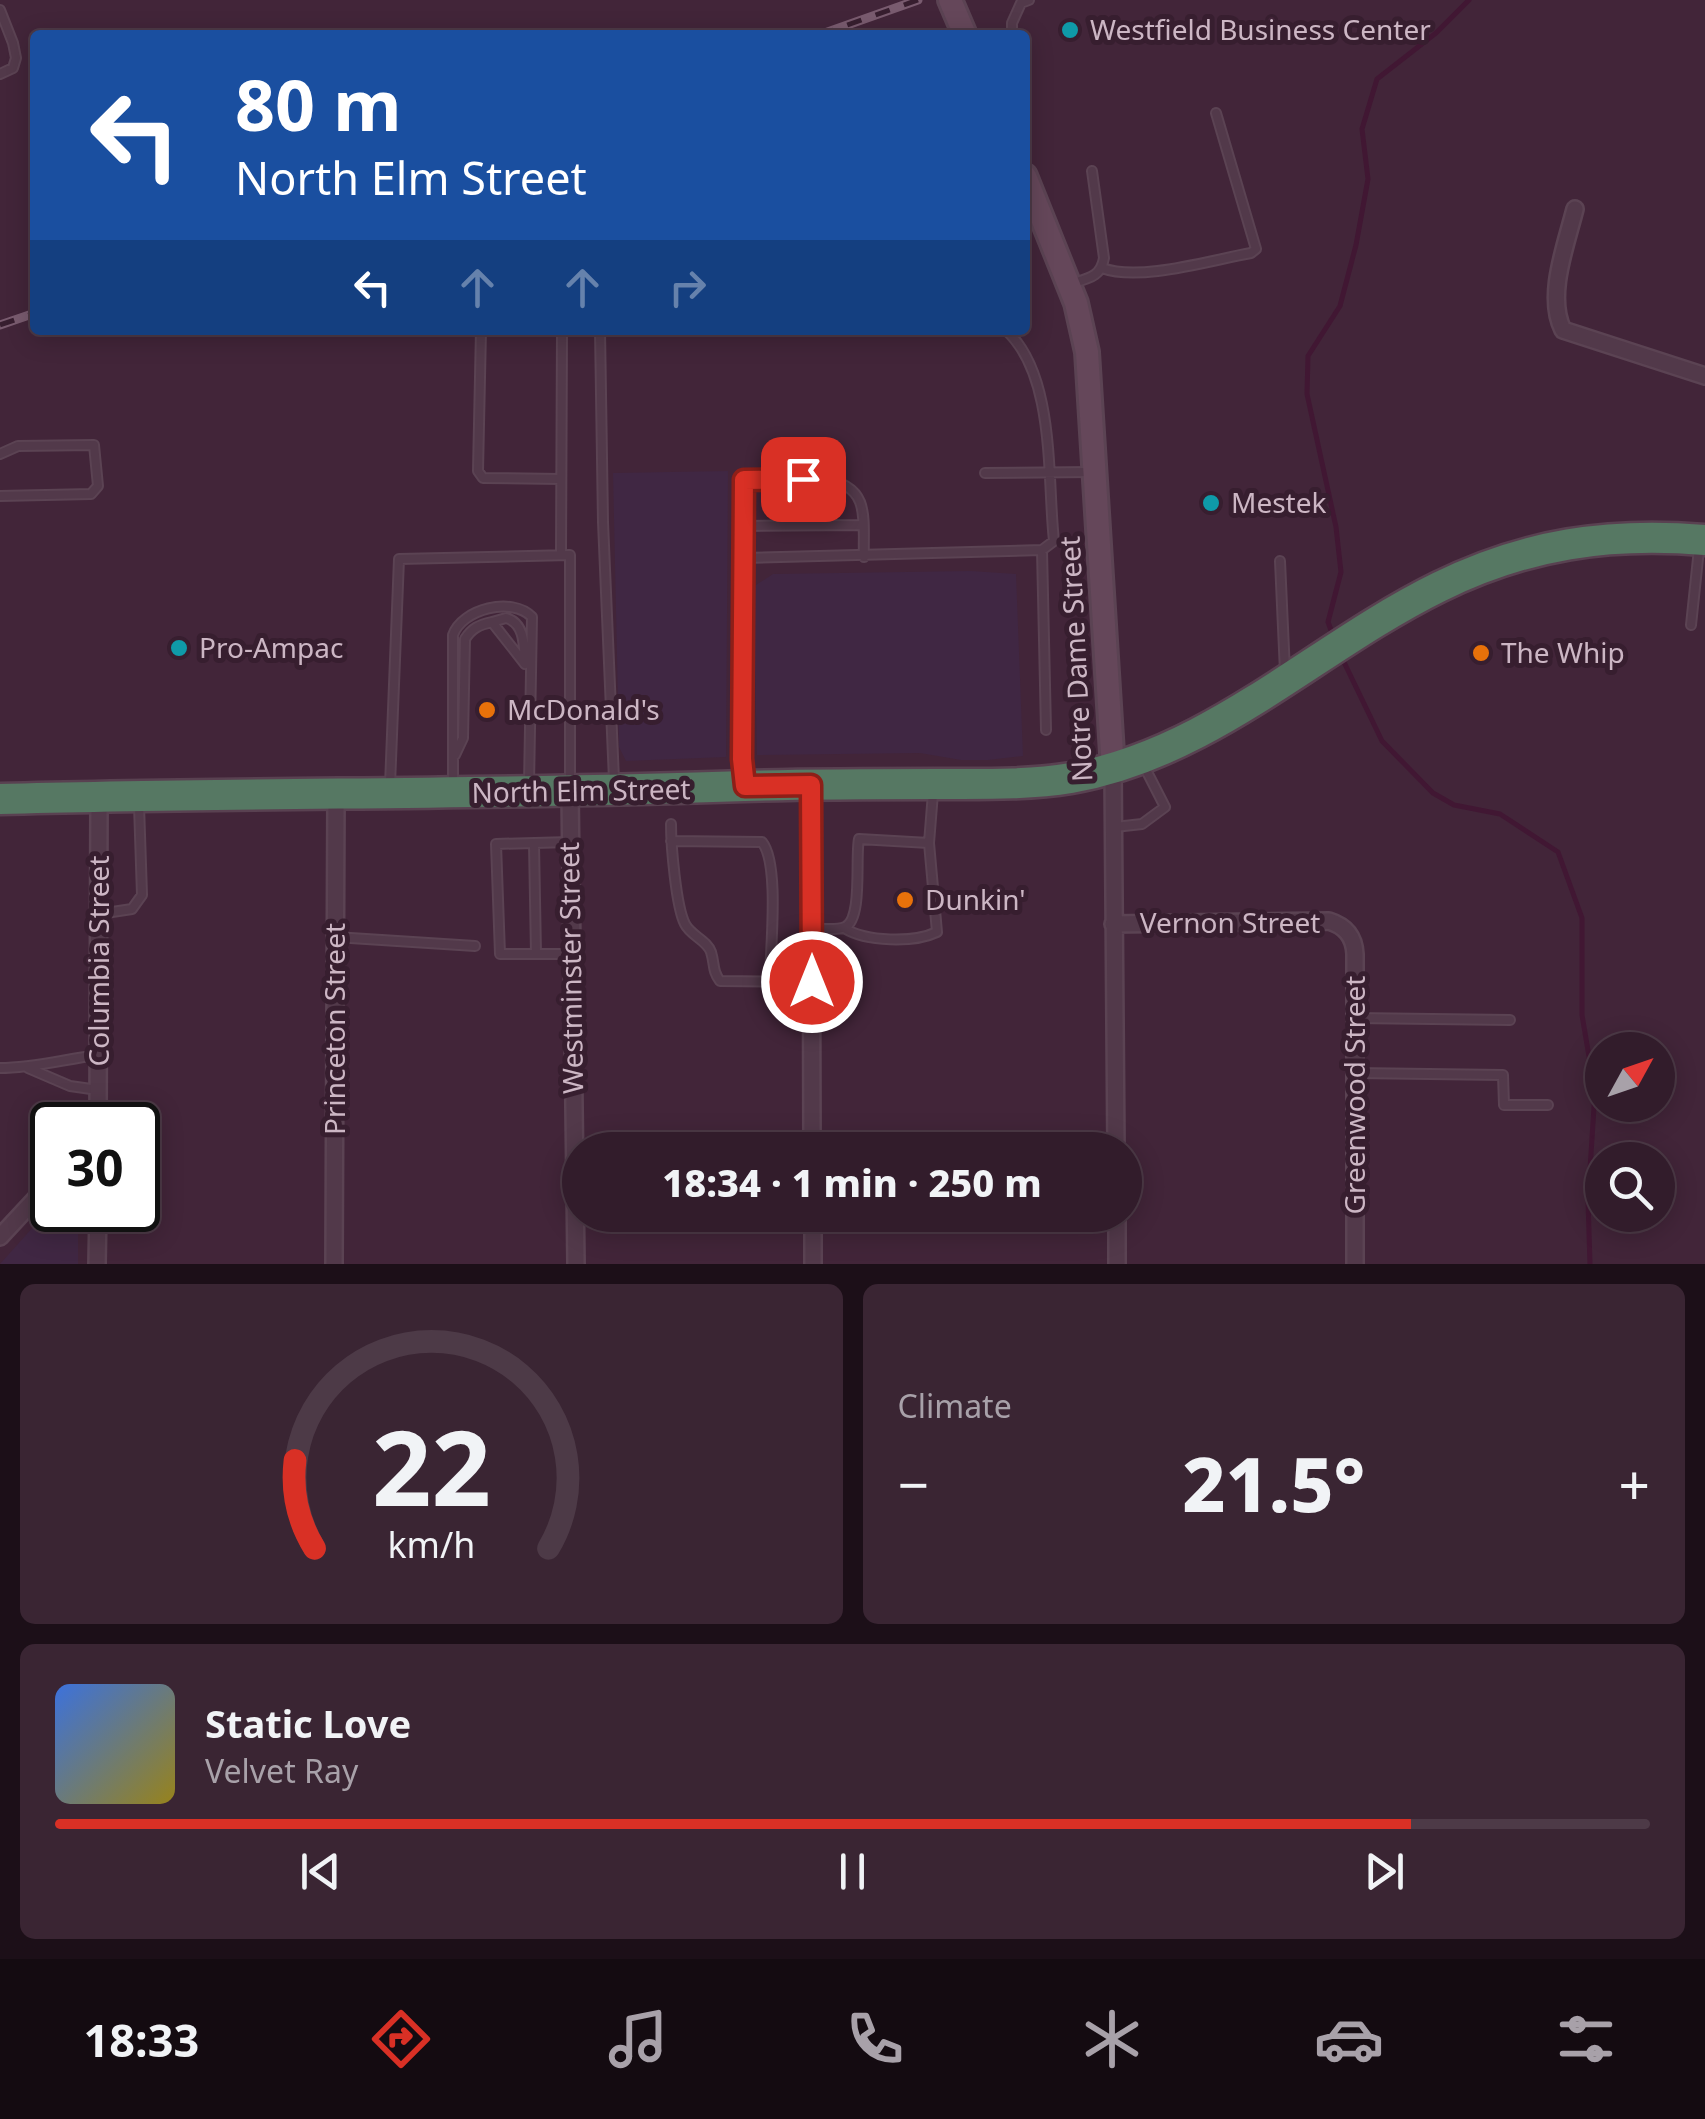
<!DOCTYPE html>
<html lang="en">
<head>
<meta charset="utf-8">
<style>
	:root { --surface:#321c2b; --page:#3a2533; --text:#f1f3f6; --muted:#a8a1a9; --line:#4d3a47; --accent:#d93025 }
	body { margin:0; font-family:"Noto Sans",sans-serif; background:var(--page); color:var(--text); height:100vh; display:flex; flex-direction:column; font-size:38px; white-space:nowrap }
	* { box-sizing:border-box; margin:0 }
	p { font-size:32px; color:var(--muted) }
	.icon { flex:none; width:55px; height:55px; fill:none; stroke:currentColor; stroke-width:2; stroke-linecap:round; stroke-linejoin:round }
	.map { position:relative; height:1264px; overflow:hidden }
	.drawer { display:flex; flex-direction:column; gap:20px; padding:20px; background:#1c0f18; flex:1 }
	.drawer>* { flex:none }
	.top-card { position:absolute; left:30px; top:30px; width:1000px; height:305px; border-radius:10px; box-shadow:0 5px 25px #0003,0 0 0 2px var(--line); background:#1a4fa0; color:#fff; overflow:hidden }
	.needle { width:65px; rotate:50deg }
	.buttons { position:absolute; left:1585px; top:1032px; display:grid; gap:20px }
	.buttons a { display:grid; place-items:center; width:90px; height:90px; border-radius:50%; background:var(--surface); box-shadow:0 5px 25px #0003,0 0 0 2px var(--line); font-size:50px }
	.speed { position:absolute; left:30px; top:1102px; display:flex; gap:20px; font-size:50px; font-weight:700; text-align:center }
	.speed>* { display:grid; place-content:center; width:130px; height:130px; border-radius:50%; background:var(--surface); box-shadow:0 5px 25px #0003,0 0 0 2px var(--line); line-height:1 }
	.speed .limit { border:5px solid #111; border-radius:15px; background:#fff; color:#111 }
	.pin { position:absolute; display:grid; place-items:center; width:85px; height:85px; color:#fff; margin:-42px; border-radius:20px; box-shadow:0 5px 15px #0006 }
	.me { position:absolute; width:110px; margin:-55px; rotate:0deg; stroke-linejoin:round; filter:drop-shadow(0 0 8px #0008) }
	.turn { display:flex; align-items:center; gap:35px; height:210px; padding:0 40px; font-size:45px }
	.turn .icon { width:130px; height:130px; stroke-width:2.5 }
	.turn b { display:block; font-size:70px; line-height:85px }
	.lanes { display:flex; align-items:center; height:95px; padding:0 40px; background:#0003; justify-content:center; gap:50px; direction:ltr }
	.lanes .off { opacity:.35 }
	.big { font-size:75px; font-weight:800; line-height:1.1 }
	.drawer .card { flex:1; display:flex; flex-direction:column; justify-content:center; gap:15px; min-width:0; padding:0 35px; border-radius:15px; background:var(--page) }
	.drawer .dial { align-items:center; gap:0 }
	.dial svg { height:260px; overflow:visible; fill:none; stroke:var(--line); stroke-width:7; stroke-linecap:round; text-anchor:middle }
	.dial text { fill:var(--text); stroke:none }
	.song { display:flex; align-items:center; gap:30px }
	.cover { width:120px; height:120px; border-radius:15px; background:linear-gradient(135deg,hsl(220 70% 55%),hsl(50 70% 35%)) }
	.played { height:10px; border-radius:5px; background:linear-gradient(90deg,var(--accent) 85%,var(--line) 85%) }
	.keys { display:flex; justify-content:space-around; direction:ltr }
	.heat { display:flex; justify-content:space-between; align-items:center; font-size:55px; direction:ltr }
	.drawer .tiles { flex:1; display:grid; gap:20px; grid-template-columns:1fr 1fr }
	.card:last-child { grid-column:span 2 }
	.trip { position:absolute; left:562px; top:1132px; width:580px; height:100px; border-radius:50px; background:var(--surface); box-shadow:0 5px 25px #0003,0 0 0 2px var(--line); font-weight:800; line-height:100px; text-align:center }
	.dock { display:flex; height:160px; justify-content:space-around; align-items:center; background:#140b11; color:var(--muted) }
	.dock .icon { width:70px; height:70px }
	.dock .on { color:var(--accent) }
	.dock b { font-size:45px; color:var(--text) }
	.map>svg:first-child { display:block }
</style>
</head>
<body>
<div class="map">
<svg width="1705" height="1264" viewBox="0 0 1705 1264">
	<rect width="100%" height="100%" fill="#422539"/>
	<path fill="#402743" d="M 728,471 L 726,757 L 626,761 L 619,747 L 613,473 Z
		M 971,571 L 1016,574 L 1023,756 L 988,760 L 961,760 L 920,753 L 757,755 L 753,587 L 773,574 Z
		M 52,1206 L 52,1210 L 78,1210 L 78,1264 L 0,1264 Z"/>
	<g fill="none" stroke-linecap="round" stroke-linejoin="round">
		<path stroke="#411733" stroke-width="5" d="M 1334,638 L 1328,622 L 1341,572 L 1336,527 L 1307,394 L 1308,356 L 1340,306 L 1356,245 L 1368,179 L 1362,129 L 1377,79 L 1436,33 L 1469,0
			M 1342,658 L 1382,741 L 1433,793 L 1454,805 L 1500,814 L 1558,852 L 1582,918 L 1582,1015 L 1595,1092 L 1588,1200 L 1590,1264"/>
		<defs>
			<path id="lane" d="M 0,10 L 13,43 L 16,58 L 13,68 L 0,74
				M 1012,35 L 1012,23 L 1021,3 L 1029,0
				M 1102,268 C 1140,282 1211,260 1251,253 L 1256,249 L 1216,113
				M 1073,283 C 1090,278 1101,276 1104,258 L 1092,171
				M 481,330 L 478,471 L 483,478 L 561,479
				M 600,330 L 603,522 L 614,780
				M 0,454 L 18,446 L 94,445 L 98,486 L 91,494 L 0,496
				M 985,473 L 1092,472
				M 744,526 L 862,525
				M 1042,550 L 1046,730
				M 561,555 L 562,330
				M 744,558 L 1042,550 L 1054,541 C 1047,479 1056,376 1006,330
				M 1280,561 L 1285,672
				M 492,622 L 506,618 C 525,623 524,646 525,664
				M 1691,625 L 1699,549
				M 455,755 L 463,738 L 465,639 C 472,628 479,625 492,622 L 525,664
				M 744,779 L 744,480 C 776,479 846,466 860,502 C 866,517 863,541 864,557
				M 453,784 L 453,635 C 462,609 512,596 532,617 L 529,784
				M 390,785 L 399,559 L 570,555 L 570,784
				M 671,824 C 671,845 676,907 685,924 C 691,936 707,940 711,952 C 715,965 712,970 720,981 L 812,982
				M 1115,827 L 1142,824 L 1165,807 L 1143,764
				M 671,841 L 762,842 C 780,864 770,951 770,981
				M 570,842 L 496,844 L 500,954 L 571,954
				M 534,844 L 536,954
				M 99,914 L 132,909 L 142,895 L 139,805
				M 844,928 C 866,942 914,943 937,932 L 929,843 L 933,793
				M 811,929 C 821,928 836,931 845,927 C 863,919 855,857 859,839 L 929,843
				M 335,937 L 475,946
				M 1355,1018 L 1510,1020
				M 0,1068 C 34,1068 65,1059 98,1055
				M 28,1068 L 70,1086 L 98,1090
				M 1355,1073 L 1503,1075 L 1504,1105 L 1548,1105"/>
			<path id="street" d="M 1575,209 C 1566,245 1546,296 1563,330 L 1705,376
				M 1113,769 L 1116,1150
				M 811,785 L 812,1150
				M 570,793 L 576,1264
				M 1113,924 L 1329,921 C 1345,926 1354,936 1355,954 L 1355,1264
				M 98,1125 L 99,796
				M 813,1215 L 813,1264
				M 1117,1215 L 1117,1264
				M 0,1237 L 52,1181
				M 97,1264 L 98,1210
				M 334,1264 L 336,795"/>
			<path id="secondary" d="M 950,0 L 965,35
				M 1025,176 L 1076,303 L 1087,352 L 1113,769"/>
			<path id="highway" d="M 0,799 C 248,792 496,795 744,786 C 809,784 874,784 939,784 C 983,784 1028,785 1071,778 C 1212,753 1315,648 1439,587 C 1526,544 1609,532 1705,540"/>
		</defs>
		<use href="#lane" stroke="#5b4353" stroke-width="12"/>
		<use href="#street" stroke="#5b4353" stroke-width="20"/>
		<use href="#secondary" stroke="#5b4353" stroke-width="28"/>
		<use href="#highway" stroke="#594151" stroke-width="35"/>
		<use href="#lane" stroke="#52394a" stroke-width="8"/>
		<use href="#street" stroke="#52394a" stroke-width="15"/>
		<use href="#secondary" stroke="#65475a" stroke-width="22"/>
		<use href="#highway" stroke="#567863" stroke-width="30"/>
		<defs>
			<path id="rail" d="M 819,35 L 918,0
				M 0,325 L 35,313"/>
		</defs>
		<use href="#rail" stroke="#795b6f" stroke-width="9"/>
		<use href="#rail" stroke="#371e2f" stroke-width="5" stroke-dasharray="15" stroke-linecap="butt"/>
	</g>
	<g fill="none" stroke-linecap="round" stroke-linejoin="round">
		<defs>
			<path id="route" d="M 803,479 L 744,480 L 742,759 L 745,786 L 811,785 L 812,982"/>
		</defs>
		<use href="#route" stroke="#8d1f18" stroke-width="25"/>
		<use href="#route" stroke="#d93025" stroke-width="18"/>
	</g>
	<g fill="#0f9aa8" stroke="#371e2f" stroke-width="4">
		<circle cx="1070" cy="30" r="10"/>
		<circle cx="1211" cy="503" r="10"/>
		<circle cx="179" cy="648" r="10"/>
	</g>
	<g fill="#e8710a" stroke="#371e2f" stroke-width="4">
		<circle cx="1481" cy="653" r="10"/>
		<circle cx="487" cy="710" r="10"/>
		<circle cx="905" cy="900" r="10"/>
	</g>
	<g text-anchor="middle" stroke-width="10" stroke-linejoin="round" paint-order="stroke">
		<g font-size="28" fill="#ccb6c4" stroke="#371e2f" text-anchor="start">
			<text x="1090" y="40">Westfield Business Center</text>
			<text x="1231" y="513">Mestek</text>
			<text x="199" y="658">Pro-Ampac</text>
			<text x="1501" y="663">The Whip</text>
			<text x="507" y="720">McDonald's</text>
			<text x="925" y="910">Dunkin'</text>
		</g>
		<g font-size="28" fill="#ccb6c4" stroke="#371e2f">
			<text transform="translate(1076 659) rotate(-93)" y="10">Notre Dame Street</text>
			<text transform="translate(581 791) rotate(-1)" y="10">North Elm Street</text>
			<text x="1230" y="933">Vernon Street</text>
			<text transform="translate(99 961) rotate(-90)" y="10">Columbia Street</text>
			<text transform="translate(571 968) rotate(-91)" y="10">Westminster Street</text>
			<text transform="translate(335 1029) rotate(-90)" y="10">Princeton Street</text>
			<text transform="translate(1355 1095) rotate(-90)" y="10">Greenwood Street</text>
		</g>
	</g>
</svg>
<div class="buttons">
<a><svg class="needle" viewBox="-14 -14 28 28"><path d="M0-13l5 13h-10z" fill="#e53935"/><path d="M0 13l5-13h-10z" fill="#a8a1a9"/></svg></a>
<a><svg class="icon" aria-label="search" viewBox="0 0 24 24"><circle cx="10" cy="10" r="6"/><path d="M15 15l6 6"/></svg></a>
</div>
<div class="speed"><div class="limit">30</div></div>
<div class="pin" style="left:803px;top:479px;background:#d93025"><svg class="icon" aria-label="arrive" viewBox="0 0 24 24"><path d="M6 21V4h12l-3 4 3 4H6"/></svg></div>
<svg class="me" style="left:812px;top:982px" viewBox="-20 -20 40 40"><circle r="17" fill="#d93025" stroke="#fff" stroke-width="3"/><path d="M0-11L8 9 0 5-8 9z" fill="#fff"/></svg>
<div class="trip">18:34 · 1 min · 250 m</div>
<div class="top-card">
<div class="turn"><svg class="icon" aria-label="left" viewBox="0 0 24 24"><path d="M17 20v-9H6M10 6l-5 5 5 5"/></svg><div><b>80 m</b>North Elm Street</div></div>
<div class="lanes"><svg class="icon" aria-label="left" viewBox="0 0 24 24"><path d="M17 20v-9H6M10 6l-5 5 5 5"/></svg><svg class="icon off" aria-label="ahead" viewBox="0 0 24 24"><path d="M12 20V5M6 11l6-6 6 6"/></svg><svg class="icon off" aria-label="ahead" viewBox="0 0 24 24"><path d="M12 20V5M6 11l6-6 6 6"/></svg><svg class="icon off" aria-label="right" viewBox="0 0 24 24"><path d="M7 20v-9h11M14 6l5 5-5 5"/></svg></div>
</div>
</div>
<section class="drawer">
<div class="tiles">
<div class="card dial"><svg viewBox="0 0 100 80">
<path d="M14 69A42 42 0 1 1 86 69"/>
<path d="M14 69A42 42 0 0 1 8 42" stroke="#d93025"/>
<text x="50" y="56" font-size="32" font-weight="700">22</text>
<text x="50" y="72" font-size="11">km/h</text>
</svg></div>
<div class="card"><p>Climate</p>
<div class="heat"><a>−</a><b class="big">21.5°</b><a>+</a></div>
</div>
<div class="card">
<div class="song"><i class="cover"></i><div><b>Static Love</b><p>Velvet Ray</p></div></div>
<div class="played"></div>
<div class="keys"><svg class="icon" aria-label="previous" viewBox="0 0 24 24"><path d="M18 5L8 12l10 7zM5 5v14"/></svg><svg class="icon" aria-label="pause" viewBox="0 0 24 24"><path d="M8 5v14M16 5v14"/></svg><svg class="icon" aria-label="next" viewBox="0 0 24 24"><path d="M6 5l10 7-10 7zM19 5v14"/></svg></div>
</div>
</div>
</section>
<nav class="dock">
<b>18:33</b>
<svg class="icon on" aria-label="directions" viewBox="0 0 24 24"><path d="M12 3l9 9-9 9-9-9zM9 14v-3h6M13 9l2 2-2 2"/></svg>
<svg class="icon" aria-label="music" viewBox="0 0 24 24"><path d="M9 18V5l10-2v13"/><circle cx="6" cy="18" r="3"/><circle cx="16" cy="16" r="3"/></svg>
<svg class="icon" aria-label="phone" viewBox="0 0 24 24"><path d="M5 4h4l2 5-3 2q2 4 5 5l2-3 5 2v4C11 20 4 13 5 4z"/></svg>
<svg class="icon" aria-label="climate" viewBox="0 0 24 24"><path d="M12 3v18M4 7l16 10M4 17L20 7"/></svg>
<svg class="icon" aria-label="car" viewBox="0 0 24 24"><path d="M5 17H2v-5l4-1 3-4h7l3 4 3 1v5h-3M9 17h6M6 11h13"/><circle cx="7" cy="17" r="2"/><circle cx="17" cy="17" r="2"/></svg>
<svg class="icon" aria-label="filters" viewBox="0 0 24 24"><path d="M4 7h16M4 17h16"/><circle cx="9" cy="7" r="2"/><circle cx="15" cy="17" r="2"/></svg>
</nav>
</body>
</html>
